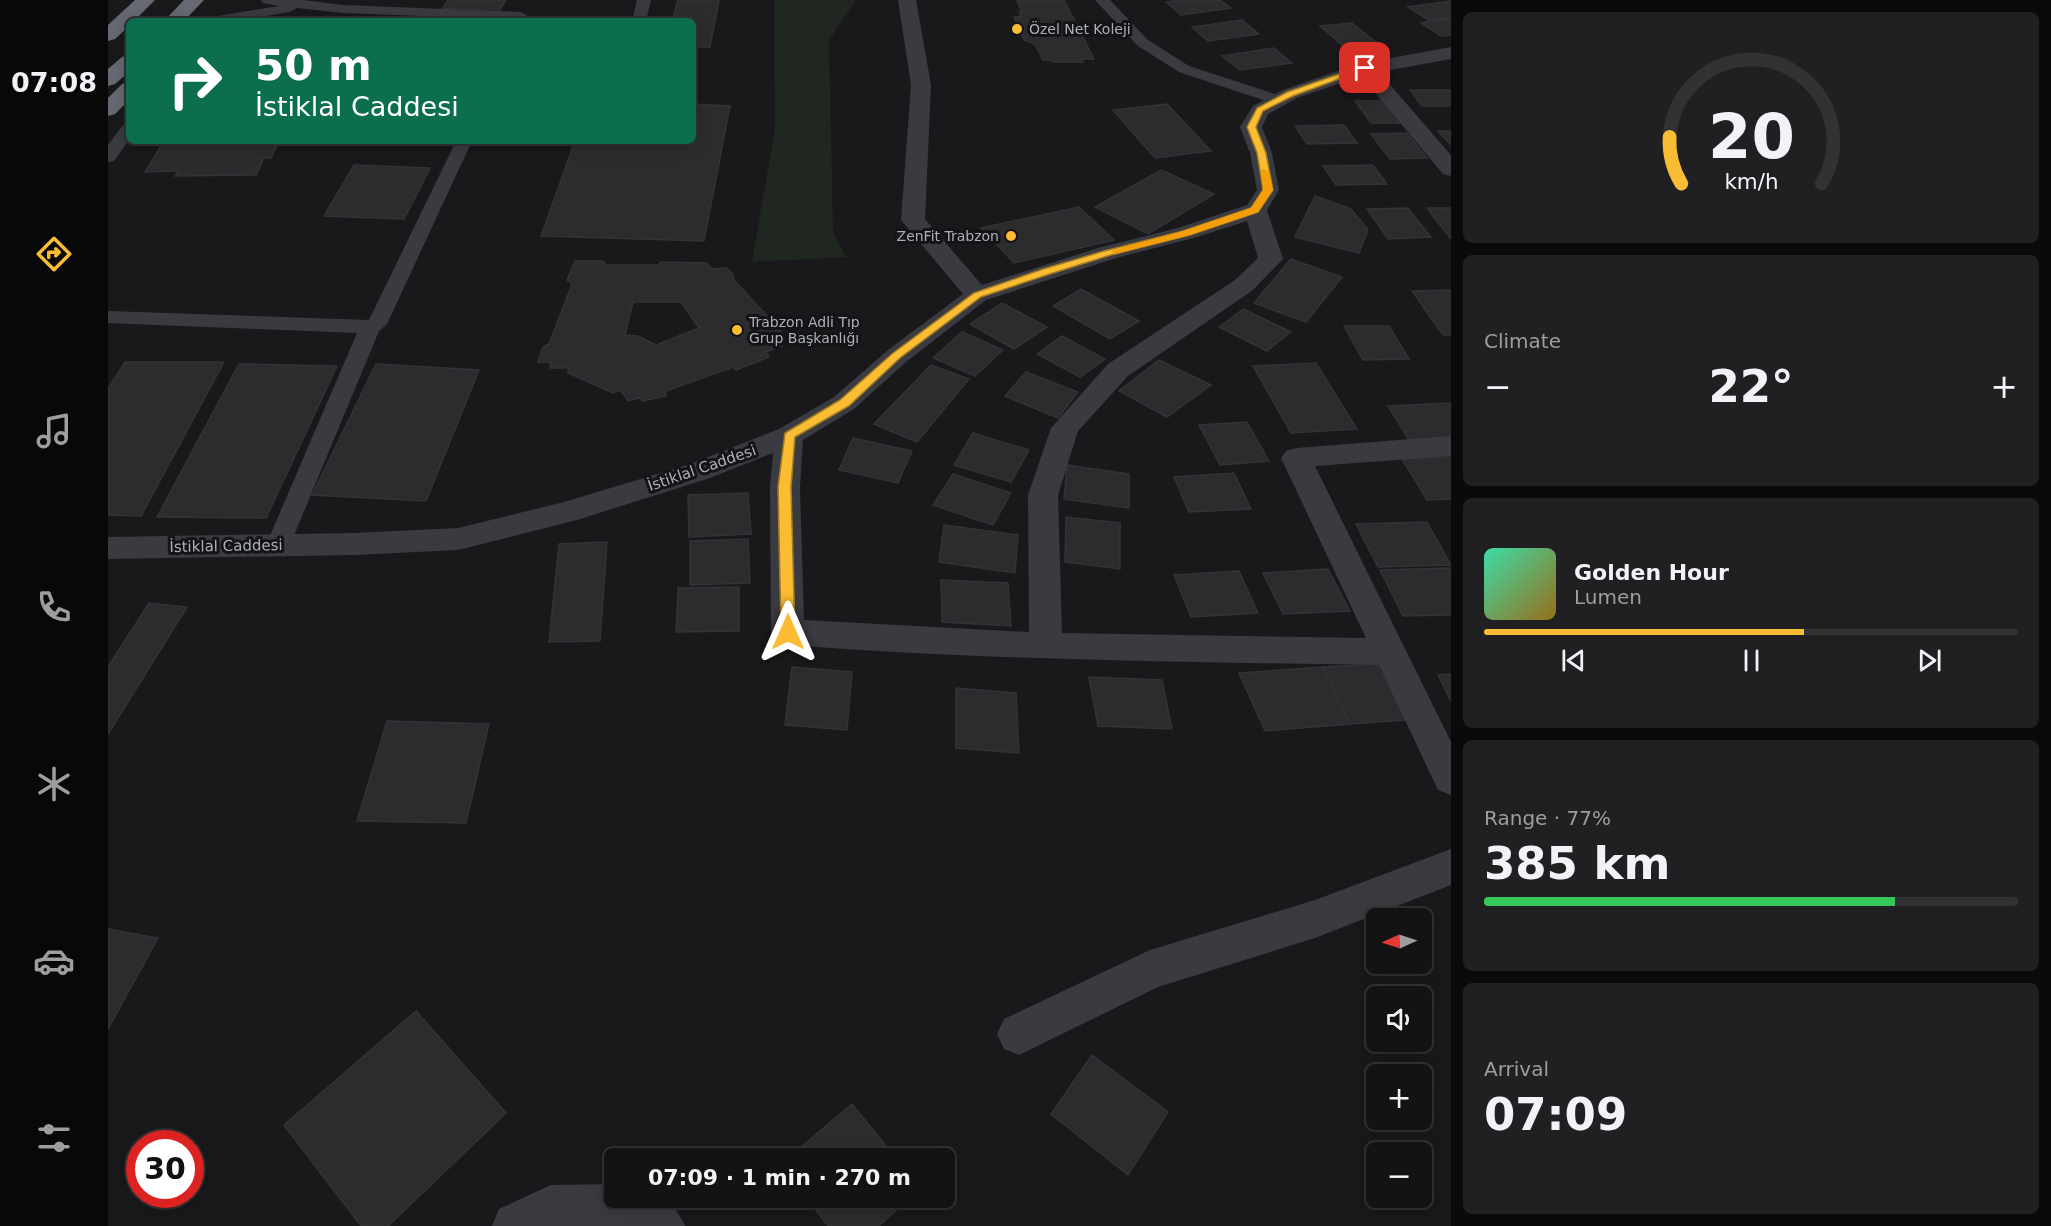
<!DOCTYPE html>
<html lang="en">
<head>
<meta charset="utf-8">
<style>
	:root { --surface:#131314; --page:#202022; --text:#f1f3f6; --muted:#9d9ea0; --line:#323234; --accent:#f9bc33 }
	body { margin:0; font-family:"DejaVu Sans",sans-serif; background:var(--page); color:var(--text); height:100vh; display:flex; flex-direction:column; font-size:22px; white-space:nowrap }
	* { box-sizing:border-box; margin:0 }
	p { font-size:20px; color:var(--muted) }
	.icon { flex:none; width:33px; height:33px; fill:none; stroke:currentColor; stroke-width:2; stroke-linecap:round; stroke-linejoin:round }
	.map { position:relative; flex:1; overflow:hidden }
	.sheet { display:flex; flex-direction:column; gap:12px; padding:12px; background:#0a0a0b; width:600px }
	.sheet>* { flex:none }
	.top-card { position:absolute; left:18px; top:18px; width:570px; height:126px; border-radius:9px; box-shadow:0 3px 15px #0003,0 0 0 2px var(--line); background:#0b6e4f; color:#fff; overflow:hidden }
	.needle { width:39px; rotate:267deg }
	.fabs { position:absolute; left:1258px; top:908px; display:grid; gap:12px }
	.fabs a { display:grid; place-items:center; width:66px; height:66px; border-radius:9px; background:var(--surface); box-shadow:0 3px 15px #0003,0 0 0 2px var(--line); font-size:30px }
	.speed { position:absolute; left:18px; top:1130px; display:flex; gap:12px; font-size:30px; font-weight:700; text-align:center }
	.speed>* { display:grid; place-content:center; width:78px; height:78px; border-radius:50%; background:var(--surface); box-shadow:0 3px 15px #0003,0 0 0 2px var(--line); line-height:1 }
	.speed .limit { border:9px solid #d22; background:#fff; color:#111 }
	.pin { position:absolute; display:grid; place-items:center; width:51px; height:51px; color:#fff; margin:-26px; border-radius:12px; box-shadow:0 3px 9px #0006 }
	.me { position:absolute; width:66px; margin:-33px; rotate:0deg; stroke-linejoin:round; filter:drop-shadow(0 0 4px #0008) }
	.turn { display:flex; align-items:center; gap:21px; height:126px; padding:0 30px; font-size:27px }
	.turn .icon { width:78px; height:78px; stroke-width:2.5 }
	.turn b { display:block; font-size:42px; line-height:51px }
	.big { font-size:45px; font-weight:700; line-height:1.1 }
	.sheet .tile { flex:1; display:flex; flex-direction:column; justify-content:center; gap:9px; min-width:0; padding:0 21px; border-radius:9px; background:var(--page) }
	.sheet .dial { align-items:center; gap:0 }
	.dial svg { height:156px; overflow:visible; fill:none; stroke:var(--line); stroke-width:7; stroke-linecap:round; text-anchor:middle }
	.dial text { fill:var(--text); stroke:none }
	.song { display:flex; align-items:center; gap:18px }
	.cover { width:72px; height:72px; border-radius:9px; background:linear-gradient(135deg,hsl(160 70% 55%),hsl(40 70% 35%)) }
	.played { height:6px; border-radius:3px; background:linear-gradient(90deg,var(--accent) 60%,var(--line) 60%) }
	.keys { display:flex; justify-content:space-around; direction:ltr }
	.heat { display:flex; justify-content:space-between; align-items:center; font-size:33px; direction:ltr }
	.charge { height:9px; border-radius:4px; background:linear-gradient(90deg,#34c759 77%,var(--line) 0) }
	.trip { position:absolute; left:496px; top:1148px; width:351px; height:60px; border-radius:9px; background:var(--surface); box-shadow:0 3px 15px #0003,0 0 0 2px var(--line); font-weight:700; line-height:60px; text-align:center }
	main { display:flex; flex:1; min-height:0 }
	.menu { display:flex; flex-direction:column; width:108px; justify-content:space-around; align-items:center; background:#080808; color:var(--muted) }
	.menu .icon { width:42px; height:42px }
	.menu .selected { color:var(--accent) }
	.menu b { font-size:27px; color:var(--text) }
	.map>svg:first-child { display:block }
</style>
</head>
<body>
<main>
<nav class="menu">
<b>07:08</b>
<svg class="icon selected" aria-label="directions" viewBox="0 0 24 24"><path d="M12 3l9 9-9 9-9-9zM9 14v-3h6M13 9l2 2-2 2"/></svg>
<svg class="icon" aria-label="music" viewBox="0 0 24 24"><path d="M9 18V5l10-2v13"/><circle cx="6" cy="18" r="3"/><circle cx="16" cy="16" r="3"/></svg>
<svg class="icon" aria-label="phone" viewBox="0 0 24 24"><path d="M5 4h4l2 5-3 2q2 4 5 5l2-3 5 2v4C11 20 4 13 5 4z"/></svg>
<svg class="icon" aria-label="climate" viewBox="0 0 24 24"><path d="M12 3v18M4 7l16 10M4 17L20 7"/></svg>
<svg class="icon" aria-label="car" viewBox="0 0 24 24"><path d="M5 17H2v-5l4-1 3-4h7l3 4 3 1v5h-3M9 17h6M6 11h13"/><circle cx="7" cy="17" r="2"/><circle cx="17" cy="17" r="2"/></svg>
<svg class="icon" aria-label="filters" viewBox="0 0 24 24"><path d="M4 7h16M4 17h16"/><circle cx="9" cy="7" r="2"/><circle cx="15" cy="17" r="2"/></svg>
</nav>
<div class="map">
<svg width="1343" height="1226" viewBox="0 0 1343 1226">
	<rect width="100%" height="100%" fill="#19191b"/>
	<path fill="#1f2720" d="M 666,0 L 748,0 L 721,40 L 725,232 L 738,257 L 644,262 L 667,128 Z"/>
	<path fill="#2c2c2f" stroke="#333337" stroke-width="1.5" fill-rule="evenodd" d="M 340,0 L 398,0 L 392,10 L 335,8 Z
		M 570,0 L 611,0 L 602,47 L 585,47 L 585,21 L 564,21 Z
		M 915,0 L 956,0 L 986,59 L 973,59 L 975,62 L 945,62 L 943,60 L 935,60 L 927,44 L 916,40 L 906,17 L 913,17 L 911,12 L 914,12 L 909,1 Z
		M 1072,0 L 1112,0 L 1123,8 L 1073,15 L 1058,2 Z
		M 1343,1 L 1343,17 L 1320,20 L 1300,7 Z
		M 1343,18 L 1343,35 L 1333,36 L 1313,23 Z
		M 1134,20 L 1151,34 L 1100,41 L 1084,27 Z
		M 1244,23 L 1275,48 L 1242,52 L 1212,26 Z
		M 1166,48 L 1184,63 L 1132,70 L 1114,56 Z
		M 1302,90 L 1343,90 L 1343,106 L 1314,106 Z
		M 1247,101 L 1280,101 L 1297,123 L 1263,123 Z
		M 585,104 L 622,106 L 596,241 L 433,236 L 467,141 L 585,141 Z
		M 1059,104 L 1103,151 L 1047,158 L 1005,110 Z
		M 1236,125 L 1249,143 L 1199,144 L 1187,126 Z
		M 1330,131 L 1343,131 L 1343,145 Z
		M 1299,133 L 1319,158 L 1282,159 L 1263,134 Z
		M 56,141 L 171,141 L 163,158 L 156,158 L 148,175 L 67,176 L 70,171 L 37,172 Z
		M 246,165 L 322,168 L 296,219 L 216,216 Z
		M 1265,165 L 1279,184 L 1228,185 L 1215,166 Z
		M 1053,170 L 1106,194 L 1040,234 L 987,207 Z
		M 1207,196 L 1243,209 L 1260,230 L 1251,253 L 1187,237 Z
		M 971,207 L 1006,240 L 906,263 L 873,228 Z
		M 1300,208 L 1323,237 L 1280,239 L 1259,209 Z
		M 1319,208 L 1343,208 L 1343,238 L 1342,238 Z
		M 1183,259 L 1234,277 L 1198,322 L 1146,303 Z
		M 467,261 L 495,261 L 498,265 L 550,265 L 553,262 L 598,263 L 604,269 L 619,268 L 625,274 L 626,280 L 674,332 L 666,335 L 674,346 L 658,352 L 661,357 L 628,370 L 625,367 L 558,391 L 558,396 L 535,401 L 531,398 L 520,401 L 513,390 L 505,393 L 460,373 L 460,368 L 442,368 L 443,362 L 430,362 L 435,347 L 441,344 L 464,284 L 459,280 ZM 525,302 L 573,302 L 591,328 L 548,345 L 530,336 L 517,335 Z
		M 973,289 L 1031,321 L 1002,339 L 945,306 Z
		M 1343,290 L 1343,335 L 1335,335 L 1304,291 Z
		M 894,303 L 939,327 L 906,349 L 862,324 Z
		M 1135,309 L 1183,332 L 1159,351 L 1111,327 Z
		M 1236,326 L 1281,326 L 1301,359 L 1255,360 Z
		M 854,332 L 895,350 L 867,376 L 825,358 Z
		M 954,336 L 997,359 L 972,377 L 929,354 Z
		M 1051,360 L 1103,385 L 1059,417 L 1011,391 Z
		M 17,362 L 116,362 L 33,516 L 0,515 L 0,389 Z
		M 1208,363 L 1249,429 L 1183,433 L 1145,366 Z
		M 131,364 L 229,366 L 158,518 L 49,517 Z
		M 268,364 L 371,370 L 318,501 L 204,495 Z
		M 823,365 L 861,379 L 809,442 L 766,424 Z
		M 918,372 L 970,392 L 950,418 L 897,396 Z
		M 1343,403 L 1343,441 L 1303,443 L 1280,406 Z
		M 1139,422 L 1161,461 L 1112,465 L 1091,425 Z
		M 865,433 L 921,450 L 903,482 L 846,465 Z
		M 745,438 L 804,451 L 790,483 L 731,470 Z
		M 1343,457 L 1343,499 L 1319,500 L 1294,459 Z
		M 959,465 L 1021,474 L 1021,508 L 956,499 Z
		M 1126,473 L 1143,509 L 1081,512 L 1066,477 Z
		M 845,474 L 903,493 L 885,525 L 825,505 Z
		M 640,493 L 643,534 L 581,537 L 580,495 Z
		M 958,517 L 1012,523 L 1012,569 L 957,562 Z
		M 1319,522 L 1343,565 L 1270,567 L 1248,524 Z
		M 836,525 L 910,535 L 907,573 L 831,562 Z
		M 640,539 L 642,583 L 582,585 L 582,541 Z
		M 499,542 L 492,641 L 441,642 L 451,544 Z
		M 1343,568 L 1343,615 L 1295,616 L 1272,570 Z
		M 1220,569 L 1242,611 L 1175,614 L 1155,573 Z
		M 1131,571 L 1150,613 L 1083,617 L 1066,575 Z
		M 833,580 L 900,583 L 903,626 L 834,622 Z
		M 631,587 L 631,631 L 568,632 L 570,588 Z
		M 41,603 L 79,607 L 0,734 L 0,667 Z
		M 1269,664 L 1298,720 L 1242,724 L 1215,667 Z
		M 684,667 L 744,672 L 739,730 L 677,725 Z
		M 1215,667 L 1242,724 L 1157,731 L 1131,673 Z
		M 1343,674 L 1343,701 L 1330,675 Z
		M 981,677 L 1054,680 L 1064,729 L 990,726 Z
		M 848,688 L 908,693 L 911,753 L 848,748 Z
		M 279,721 L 381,724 L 358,823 L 249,821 Z
		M 0,929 L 50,938 L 0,1029 Z
		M 308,1011 L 398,1113 L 280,1226 L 253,1226 L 176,1125 Z
		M 984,1055 L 1060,1112 L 1020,1175 L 943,1114 Z
		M 744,1104 L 788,1158 L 680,1158 Z
		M 698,1197 L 802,1197 L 771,1226 L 720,1226 Z"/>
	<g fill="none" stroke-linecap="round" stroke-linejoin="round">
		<path fill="#3a3b41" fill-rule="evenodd" d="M 153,0 L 195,0 L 235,5 L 413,12 L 420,16 L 413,20 L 235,13 L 189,8 L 182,12 L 129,21 L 96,21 L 103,17 L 171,6 L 155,3 Z
			M 529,0 L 543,0 L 538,21 L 524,21 Z
			M 987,0 L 1002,0 L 1040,40 L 1081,66 L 1176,97 L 1178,100 L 1170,105 L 1071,72 L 1030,46 Z
			M 21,123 L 21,140 L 6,161 L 0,162 L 0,145 L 15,125 Z
			M 348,141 L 364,141 L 279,324 L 271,331 L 182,545 L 179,551 L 170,554 L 161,551 L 158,545 L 249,333 L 0,323 L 0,311 L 261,320 Z"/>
		<path fill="#3a3b41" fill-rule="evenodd" d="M 790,0 L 808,0 L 823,85 L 817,219 L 874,285 L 990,248 L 1070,228 L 1139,205 L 1149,190 L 1142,153 L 1132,127 L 1145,106 L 1175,90 L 1250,64 L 1343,47 L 1343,59 L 1271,72 L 1343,155 L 1343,176 L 1335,174 L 1253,76 L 1189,98 L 1160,114 L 1154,127 L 1164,153 L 1171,190 L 1159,210 L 1175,259 L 1145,290 L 1020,376 L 970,431 L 950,495 L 954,633 L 1258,638 L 1173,458 L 1178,451 L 1188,448 L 1343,436 L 1343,456 L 1207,466 L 1343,742 L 1343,795 L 1330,790 L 1271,665 C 1073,662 877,660 680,645 L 668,641 L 663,632 L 662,487 L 665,453 L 602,478 L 469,520 L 350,550 L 246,555 L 0,559 L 0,537 L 246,533 L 350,528 L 456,502 L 582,464 L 671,429 L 726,397 L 780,350 L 855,294 L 793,220 L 803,85 ZM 1139,221 L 1150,258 L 1127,280 L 1000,364 L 943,428 L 920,495 L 921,632 L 696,620 L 692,487 L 695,440 L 746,409 L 798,362 L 878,300 L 1008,258 L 1086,238 Z
			M 1343,849 L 1343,885 L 1207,938 L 1050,987 L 911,1055 L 896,1049 L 889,1034 L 896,1019 L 1042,950 L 1207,900 Z
			M 507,1184 L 507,1197 C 540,1197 562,1191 577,1226 L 384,1226 L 391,1209 L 443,1185 Z"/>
		<path fill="#666972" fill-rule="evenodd" d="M 27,0 L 47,0 L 26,21 L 21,21 L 21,26 L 7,39 L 0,41 L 0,25 Z
			M 76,0 L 96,0 L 76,21 L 56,21 Z
			M 21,55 L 21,72 L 7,84 L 0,86 L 0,69 L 14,57 Z
			M 21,82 L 21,100 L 7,114 L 0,116 L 0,98 L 14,84 Z"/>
	</g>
	<path fill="#f9bc33" stroke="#a27a21" stroke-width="1.5" d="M 1254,66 L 1261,68 L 1185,96 L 1155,111 L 1148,127 L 1158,153 L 1165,190 L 1150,212 L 1082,235 L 1003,255 L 942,274 L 873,297 L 792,358 L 741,406 L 687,437 L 683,487 L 687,632 L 685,636 L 675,636 L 673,632 L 670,487 L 677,433 L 732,400 L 785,353 L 866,293 L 935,269 L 996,251 L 1075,231 L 1143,208 L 1155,190 L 1149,153 L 1139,127 L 1149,108 L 1179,92 Z"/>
	<path fill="#f59e0b" d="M 1153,169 L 1161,171 L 1165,190 L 1150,212 L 1082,235 L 1007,254 L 1002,251 L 1075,231 L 1143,208 L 1155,190 Z"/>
	<g fill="#f9bc33" stroke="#141416" stroke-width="2">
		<circle cx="909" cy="29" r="6"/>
		<circle cx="903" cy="236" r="6"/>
		<circle cx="629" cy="330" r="6"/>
	</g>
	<g text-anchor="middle" stroke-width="6" stroke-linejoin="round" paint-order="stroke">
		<g font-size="14" fill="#abb0bb" stroke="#141416" text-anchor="start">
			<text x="921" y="34">Özel Net Koleji</text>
			<text x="891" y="241" text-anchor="end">ZenFit Trabzon</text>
			<text x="641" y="327">Trabzon Adli Tıp<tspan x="641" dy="16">Grup Başkanlığı</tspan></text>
		</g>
		<g font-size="15" fill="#abb0bb" stroke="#141416">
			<text transform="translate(594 468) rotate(-19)" y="5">İstiklal Caddesi</text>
			<text transform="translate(118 546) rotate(-1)" y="5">İstiklal Caddesi</text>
		</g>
	</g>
</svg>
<div class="fabs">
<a><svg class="needle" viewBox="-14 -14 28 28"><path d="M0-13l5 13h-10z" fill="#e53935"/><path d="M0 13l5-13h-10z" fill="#9d9ea0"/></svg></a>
<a><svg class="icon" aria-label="sound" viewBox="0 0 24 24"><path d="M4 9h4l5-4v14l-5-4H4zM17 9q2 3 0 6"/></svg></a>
<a>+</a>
<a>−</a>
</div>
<div class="speed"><div class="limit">30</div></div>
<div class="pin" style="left:1257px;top:68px;background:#d93025"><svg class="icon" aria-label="arrive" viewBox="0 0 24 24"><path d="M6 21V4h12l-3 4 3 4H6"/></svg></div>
<svg class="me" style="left:680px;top:632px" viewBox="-20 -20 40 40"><path d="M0-17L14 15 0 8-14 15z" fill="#f9bc33" stroke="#fff" stroke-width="4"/></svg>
<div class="trip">07:09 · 1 min · 270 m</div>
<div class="top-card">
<div class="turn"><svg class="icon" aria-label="right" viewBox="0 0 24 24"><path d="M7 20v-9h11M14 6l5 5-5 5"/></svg><div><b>50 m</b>İstiklal Caddesi</div></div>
</div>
</div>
<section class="sheet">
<div class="tile dial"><svg viewBox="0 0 100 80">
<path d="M14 69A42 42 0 1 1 86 69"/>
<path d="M14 69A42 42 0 0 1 8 45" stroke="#f9bc33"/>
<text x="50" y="56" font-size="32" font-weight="700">20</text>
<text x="50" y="72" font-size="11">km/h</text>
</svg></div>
<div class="tile"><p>Climate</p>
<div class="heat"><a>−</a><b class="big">22°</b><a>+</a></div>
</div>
<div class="tile">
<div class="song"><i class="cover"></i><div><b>Golden Hour</b><p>Lumen</p></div></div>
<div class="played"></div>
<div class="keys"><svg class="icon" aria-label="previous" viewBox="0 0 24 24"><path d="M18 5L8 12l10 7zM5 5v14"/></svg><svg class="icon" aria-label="pause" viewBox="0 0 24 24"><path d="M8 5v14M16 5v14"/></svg><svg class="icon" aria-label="next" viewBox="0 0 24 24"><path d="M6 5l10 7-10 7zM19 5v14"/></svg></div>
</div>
<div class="tile"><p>Range · 77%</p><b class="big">385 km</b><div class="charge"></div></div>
<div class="tile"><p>Arrival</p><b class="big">07:09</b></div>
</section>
</main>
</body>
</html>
